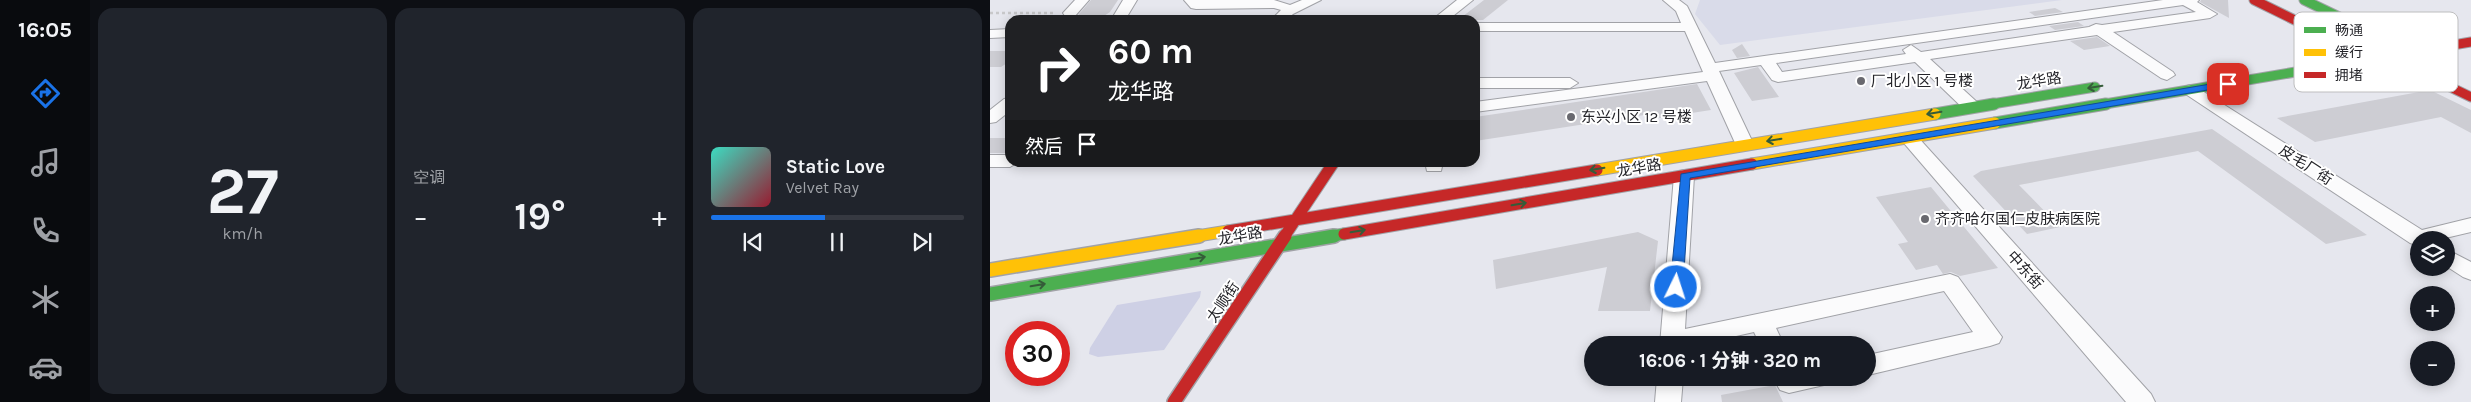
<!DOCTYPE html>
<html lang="zh">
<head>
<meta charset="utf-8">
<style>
	:root { --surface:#171b24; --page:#20242c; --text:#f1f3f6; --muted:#9ea1a6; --line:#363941; --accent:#1a73e8 }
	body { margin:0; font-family:Karla,"Noto Sans SC",sans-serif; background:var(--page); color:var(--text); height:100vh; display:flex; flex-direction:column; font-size:19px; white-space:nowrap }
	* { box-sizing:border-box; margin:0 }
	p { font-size:16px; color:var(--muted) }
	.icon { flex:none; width:28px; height:28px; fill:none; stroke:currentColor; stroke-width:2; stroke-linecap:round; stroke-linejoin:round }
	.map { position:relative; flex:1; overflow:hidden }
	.details { display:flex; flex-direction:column; gap:8px; padding:8px; background:#0d0f14; width:900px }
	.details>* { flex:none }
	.top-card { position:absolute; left:15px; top:15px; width:475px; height:152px; border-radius:15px; box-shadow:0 2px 12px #0003; background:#202124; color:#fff; overflow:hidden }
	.tools { position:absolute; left:1420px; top:231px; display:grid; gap:10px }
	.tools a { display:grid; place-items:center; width:45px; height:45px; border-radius:50%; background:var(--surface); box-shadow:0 2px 12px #0003; font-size:25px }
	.speed { position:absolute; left:15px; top:321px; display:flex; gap:10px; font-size:25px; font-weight:700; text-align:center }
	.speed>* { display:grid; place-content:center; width:65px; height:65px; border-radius:50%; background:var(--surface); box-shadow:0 2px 12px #0003; line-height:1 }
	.speed .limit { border:8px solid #d22; background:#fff; color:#111 }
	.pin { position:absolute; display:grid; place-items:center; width:42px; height:42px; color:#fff; margin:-21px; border-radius:10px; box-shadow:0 2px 8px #0006 }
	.me { position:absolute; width:55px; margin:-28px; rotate:4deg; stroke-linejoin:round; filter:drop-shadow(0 0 4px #0008) }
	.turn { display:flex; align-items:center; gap:18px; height:105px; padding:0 20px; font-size:22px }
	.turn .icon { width:65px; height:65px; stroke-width:2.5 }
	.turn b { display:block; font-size:35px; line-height:42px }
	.then { display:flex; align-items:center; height:48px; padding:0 20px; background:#0003; gap:10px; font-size:19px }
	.big { font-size:38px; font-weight:700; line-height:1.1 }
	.details .widget { flex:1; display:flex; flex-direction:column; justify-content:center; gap:8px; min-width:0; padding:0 18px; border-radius:15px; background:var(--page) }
	.details .dial { align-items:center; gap:0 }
	.dial b { font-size:65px; line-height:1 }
	.song { display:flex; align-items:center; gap:15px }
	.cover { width:60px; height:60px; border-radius:8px; background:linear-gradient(135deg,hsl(170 70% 55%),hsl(350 70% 35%)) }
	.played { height:5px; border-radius:2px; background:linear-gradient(90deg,var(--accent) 45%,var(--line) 45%) }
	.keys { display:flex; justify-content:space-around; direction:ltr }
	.heat { display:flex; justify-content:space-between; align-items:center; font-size:28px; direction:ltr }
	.details .tiles { flex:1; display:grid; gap:8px; grid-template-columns:repeat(3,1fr) }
	.trip { position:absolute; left:594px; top:336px; width:292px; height:50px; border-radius:25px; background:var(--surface); box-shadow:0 2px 12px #0003; font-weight:700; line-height:50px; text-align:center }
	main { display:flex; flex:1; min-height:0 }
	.tabs { display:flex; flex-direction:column; width:90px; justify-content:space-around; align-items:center; background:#090b0e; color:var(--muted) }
	.tabs .icon { width:35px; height:35px }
	.tabs .current { color:var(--accent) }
	.tabs b { font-size:22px; color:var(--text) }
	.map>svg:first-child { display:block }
</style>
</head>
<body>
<main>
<nav class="tabs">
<b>16:05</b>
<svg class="icon current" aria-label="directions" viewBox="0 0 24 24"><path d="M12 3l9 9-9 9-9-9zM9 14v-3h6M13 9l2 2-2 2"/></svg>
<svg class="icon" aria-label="music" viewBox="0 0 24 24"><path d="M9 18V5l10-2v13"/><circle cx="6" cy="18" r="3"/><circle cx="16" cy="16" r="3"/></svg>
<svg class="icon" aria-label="phone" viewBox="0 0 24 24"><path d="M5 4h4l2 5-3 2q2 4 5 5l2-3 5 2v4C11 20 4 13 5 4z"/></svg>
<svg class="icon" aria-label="climate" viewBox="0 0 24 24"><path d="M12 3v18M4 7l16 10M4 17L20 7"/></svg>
<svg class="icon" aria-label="car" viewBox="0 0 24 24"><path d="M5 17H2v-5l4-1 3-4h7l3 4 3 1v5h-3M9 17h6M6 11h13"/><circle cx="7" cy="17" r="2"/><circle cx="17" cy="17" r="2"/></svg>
</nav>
<section class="details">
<div class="tiles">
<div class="widget dial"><b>27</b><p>km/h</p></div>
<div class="widget"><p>空调</p>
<div class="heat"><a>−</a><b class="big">19°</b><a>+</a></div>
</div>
<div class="widget">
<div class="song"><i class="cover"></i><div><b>Static Love</b><p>Velvet Ray</p></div></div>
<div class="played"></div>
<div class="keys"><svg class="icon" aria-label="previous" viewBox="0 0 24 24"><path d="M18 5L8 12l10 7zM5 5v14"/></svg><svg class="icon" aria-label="pause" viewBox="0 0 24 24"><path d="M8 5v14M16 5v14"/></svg><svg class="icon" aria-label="next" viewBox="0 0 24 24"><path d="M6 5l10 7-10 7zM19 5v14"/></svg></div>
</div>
</div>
</section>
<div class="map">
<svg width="1481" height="402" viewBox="0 0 1481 402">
	<rect width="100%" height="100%" fill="#e6e7ee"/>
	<path fill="#d9dbe9" d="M 710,0 L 1072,0 L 730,45 L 705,14 Z"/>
	<path fill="#ced0e5" d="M 211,291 L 210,297 L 174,350 L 108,357 L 99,354 L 100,348 L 127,305 Z"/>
	<path fill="#cdcdd3" d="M 101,0 L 128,0 L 120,12 L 108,20 L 84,20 Z
		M 494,0 L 518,0 L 493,20 L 468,20 Z
		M 1211,0 L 1238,0 L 1239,18 L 1210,2 Z
		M 1065,8 L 1073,12 L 1045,16 L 1039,12 Z
		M 1088,22 L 1094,26 L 1065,30 L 1059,26 Z
		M 1107,37 L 1120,46 L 1094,50 L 1080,41 Z
		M 752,44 L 760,56 L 747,58 L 742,50 Z
		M 0,51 L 20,51 L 20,61 L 11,67 L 0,67 Z
		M 768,67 L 789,97 L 762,101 L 744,73 Z
		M 707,84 L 721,110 L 656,120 L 654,115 L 485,141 L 485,117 Z
		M 1440,90 L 1481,110 L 1481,133 L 1451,117 L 1325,142 L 1287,118 Z
		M 1222,129 L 1377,235 L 1336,244 L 1208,151 L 1029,185 L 1070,227 L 1037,234 L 983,176 L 991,171 Z
		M 0,138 L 20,138 L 20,153 L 0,153 Z
		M 941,187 L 1008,268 L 970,276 L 961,272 L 953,274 L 947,265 L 926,270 L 908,244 L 918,242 L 886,197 Z
		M 648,232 L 668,241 L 660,311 L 608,311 L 617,267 L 506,289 L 503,260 Z
		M 785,385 L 793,402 L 732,402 L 731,395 Z"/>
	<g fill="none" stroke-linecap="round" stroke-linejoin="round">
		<defs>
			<path id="street" d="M 85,0 L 99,0 L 85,16 L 75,16 L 73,13 Z
				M 133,0 L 147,0 L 135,20 L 121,20 Z
				M 194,0 L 284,0 L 300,5 L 312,0 L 331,0 L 303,14 L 296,20 L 281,20 L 291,10 L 284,8 L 206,9 L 201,8 Z
				M 467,0 L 483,0 L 458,20 L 442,20 Z
				M 673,0 L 689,0 L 697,6 L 725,63 L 1173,0 L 1209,0 L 1207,2 L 1227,14 L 1220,18 L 1123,32 L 1183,72 L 1185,75 L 1177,80 L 1171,78 L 1107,35 L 940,59 L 988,103 L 990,107 L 988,111 L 976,111 L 925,62 L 788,82 L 782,80 L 771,65 L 729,71 L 764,145 L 761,149 L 749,149 L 746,145 L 717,81 L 485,112 L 485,102 L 713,72 L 695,31 L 485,31 L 485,23 L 691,23 L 686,11 ZM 1193,5 L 1206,12 L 1112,25 L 1106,24 L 1099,27 L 931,52 L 921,45 L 913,50 L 916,54 L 792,72 L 786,63 Z
				M 20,29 L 20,37 L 0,38 L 0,30 Z
				M 485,78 L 580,78 L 588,83 L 580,88 L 485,88 Z
				M 1200,85 L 1206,87 L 1432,230 L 1481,218 L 1481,232 L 1447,240 L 1429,240 L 1429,246 L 1420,243 L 1194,93 L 1192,90 L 1194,87 Z
				M 20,98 L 20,111 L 6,122 L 0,123 L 0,110 L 14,99 Z
				M 919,133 L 925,134 L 1161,394 L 1165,402 L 1136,402 L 913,142 L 910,138 L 913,134 Z
				M 0,155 L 20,155 L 20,162 L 28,162 L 20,167 L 0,167 Z
				M 435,162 L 453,162 L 451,171 L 437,171 Z
				M 694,170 L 701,172 L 704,176 L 695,329 L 960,274 L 968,277 L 1012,337 L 1009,343 L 1000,346 L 878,375 L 878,355 L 983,332 L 954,291 L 786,328 L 794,345 L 770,345 L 764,332 L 706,345 L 670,345 L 684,176 L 687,172 Z
				M 1456,249 L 1481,262 L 1481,280 L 1473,277 L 1456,266 Z
				M 667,378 L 693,378 L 691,402 L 665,402 Z
				M 783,378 L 838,378 L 834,385 L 799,393 L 790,390 Z"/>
			<path id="fast-far2" d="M 1314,0 L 1368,26 L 1384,39
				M 996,105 L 1105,87
				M 1109,105 L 1335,67"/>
			<path id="fast-far1" d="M 945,114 L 1004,104
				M 1005,123 L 1116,104
				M 336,237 L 354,234"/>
			<path id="fast" d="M 0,294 L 344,236"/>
			<path id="slow-far1" d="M 762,164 L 1005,123
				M 607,170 L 945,114
				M 201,237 L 238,231"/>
			<path id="slow" d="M 0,270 L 209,236"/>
			<path id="jam-far2" d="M 1264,0 L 1329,32 L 1369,43 L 1481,97
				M 1335,67 L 1481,42"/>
			<path id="jam-far1" d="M 238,231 L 607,170
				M 354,234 L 762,164
				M 294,237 L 344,162"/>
			<path id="jam" d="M 184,402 L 295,236"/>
		</defs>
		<use href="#street" stroke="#a1a2a7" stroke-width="2"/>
		<use href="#fast-far2" stroke="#a1a2a7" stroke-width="11"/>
		<use href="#fast-far1" stroke="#a1a2a7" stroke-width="13"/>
		<use href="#fast" stroke="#a1a2a7" stroke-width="16"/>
		<use href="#slow-far1" stroke="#a1a2a7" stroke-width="13"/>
		<use href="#slow" stroke="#a1a2a7" stroke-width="16"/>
		<use href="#jam-far2" stroke="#a1a2a7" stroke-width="11"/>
		<use href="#jam-far1" stroke="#a1a2a7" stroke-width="13"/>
		<use href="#jam" stroke="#a1a2a7" stroke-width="16"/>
		<path stroke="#c8c8ca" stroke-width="2.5" stroke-dasharray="3 3" stroke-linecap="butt" d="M 0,13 L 66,13"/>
		<use href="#street" fill="#fbfbfc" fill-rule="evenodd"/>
		<use href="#fast-far2" stroke="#4caf50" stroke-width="9"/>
		<use href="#fast-far1" stroke="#4caf50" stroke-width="11"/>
		<use href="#fast" stroke="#4caf50" stroke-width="13"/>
		<use href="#slow-far1" stroke="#ffc107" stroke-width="11"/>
		<use href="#slow" stroke="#ffc107" stroke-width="13"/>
		<use href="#jam-far2" stroke="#c62828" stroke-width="9"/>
		<use href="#jam-far1" stroke="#c62828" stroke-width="11"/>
		<use href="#jam" stroke="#c62828" stroke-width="13"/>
	</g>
	<defs><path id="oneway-shaft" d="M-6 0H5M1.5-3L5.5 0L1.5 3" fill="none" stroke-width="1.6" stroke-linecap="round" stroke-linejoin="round" transform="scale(1.25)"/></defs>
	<g stroke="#355c39">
		<use href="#oneway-shaft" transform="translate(1105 87) rotate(171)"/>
		<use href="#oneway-shaft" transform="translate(944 113) rotate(171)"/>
		<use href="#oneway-shaft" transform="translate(784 140) rotate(171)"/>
		<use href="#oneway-shaft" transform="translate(607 169) rotate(171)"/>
		<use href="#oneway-shaft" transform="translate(529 204) rotate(-10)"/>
		<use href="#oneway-shaft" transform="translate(368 231) rotate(-10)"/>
		<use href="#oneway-shaft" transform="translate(208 258) rotate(-10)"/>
		<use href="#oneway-shaft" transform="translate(48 285) rotate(-10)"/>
	</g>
	<path fill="#1a73e8" stroke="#114b97" d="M 1238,81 L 1241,82 L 1241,86 L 700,178 L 693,287 L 686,292 L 680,287 L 691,174 Z"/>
	<g fill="#69696f" stroke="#fff" stroke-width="2">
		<circle cx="871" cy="81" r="5"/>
		<circle cx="581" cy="117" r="5"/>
		<circle cx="935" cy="219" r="5"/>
	</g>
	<g text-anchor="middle" stroke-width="4" stroke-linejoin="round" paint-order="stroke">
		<g font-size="15" fill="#25252a" stroke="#fff" text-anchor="start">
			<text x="881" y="86">厂北小区 1 号楼</text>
			<text x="591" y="122">东兴小区 12 号楼</text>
			<text x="945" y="224">齐齐哈尔国仁皮肤病医院</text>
		</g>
		<g font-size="15" fill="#25252a" stroke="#fff">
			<text transform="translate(1049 81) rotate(-9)" y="5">龙华路</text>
			<text transform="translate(1316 165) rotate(33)" y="5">皮毛厂街</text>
			<text transform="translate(649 168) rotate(-10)" y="5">龙华路</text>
			<text transform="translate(250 236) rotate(-10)" y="5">龙华路</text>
			<text transform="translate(1035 270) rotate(48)" y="5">中东街</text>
			<text transform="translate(233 302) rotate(-56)" y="5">太顺街</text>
		</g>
	</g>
	<rect x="1304" y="12" width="164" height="80" rx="8" fill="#fff" stroke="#bebebf" stroke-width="1"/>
	<rect x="1314" y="27" width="22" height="6" fill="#4caf50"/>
	<rect x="1314" y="49" width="22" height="7" fill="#ffc107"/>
	<rect x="1314" y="72" width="22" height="6" fill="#c62828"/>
	<g font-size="14" fill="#25252a">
		<text x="1345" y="35">畅通</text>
		<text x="1345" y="57">缓行</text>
		<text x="1345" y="80">拥堵</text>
	</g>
</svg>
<div class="tools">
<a><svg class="icon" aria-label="layers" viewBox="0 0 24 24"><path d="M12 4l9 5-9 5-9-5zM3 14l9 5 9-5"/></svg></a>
<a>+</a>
<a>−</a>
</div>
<div class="speed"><div class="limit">30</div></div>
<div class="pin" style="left:1238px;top:84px;background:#d93025"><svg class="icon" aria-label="arrive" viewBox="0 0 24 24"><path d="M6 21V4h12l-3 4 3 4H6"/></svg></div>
<svg class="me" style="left:686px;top:287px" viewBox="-20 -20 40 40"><circle r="17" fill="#1a73e8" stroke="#fff" stroke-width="3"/><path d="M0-11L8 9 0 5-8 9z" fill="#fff"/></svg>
<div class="trip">16:06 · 1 分钟 · 320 m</div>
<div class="top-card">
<div class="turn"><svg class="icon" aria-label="right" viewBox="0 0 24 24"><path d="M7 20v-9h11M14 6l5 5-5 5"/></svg><div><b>60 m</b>龙华路</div></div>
<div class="then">然后<svg class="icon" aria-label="arrive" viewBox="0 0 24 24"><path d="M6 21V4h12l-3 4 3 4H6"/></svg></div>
</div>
</div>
</main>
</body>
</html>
